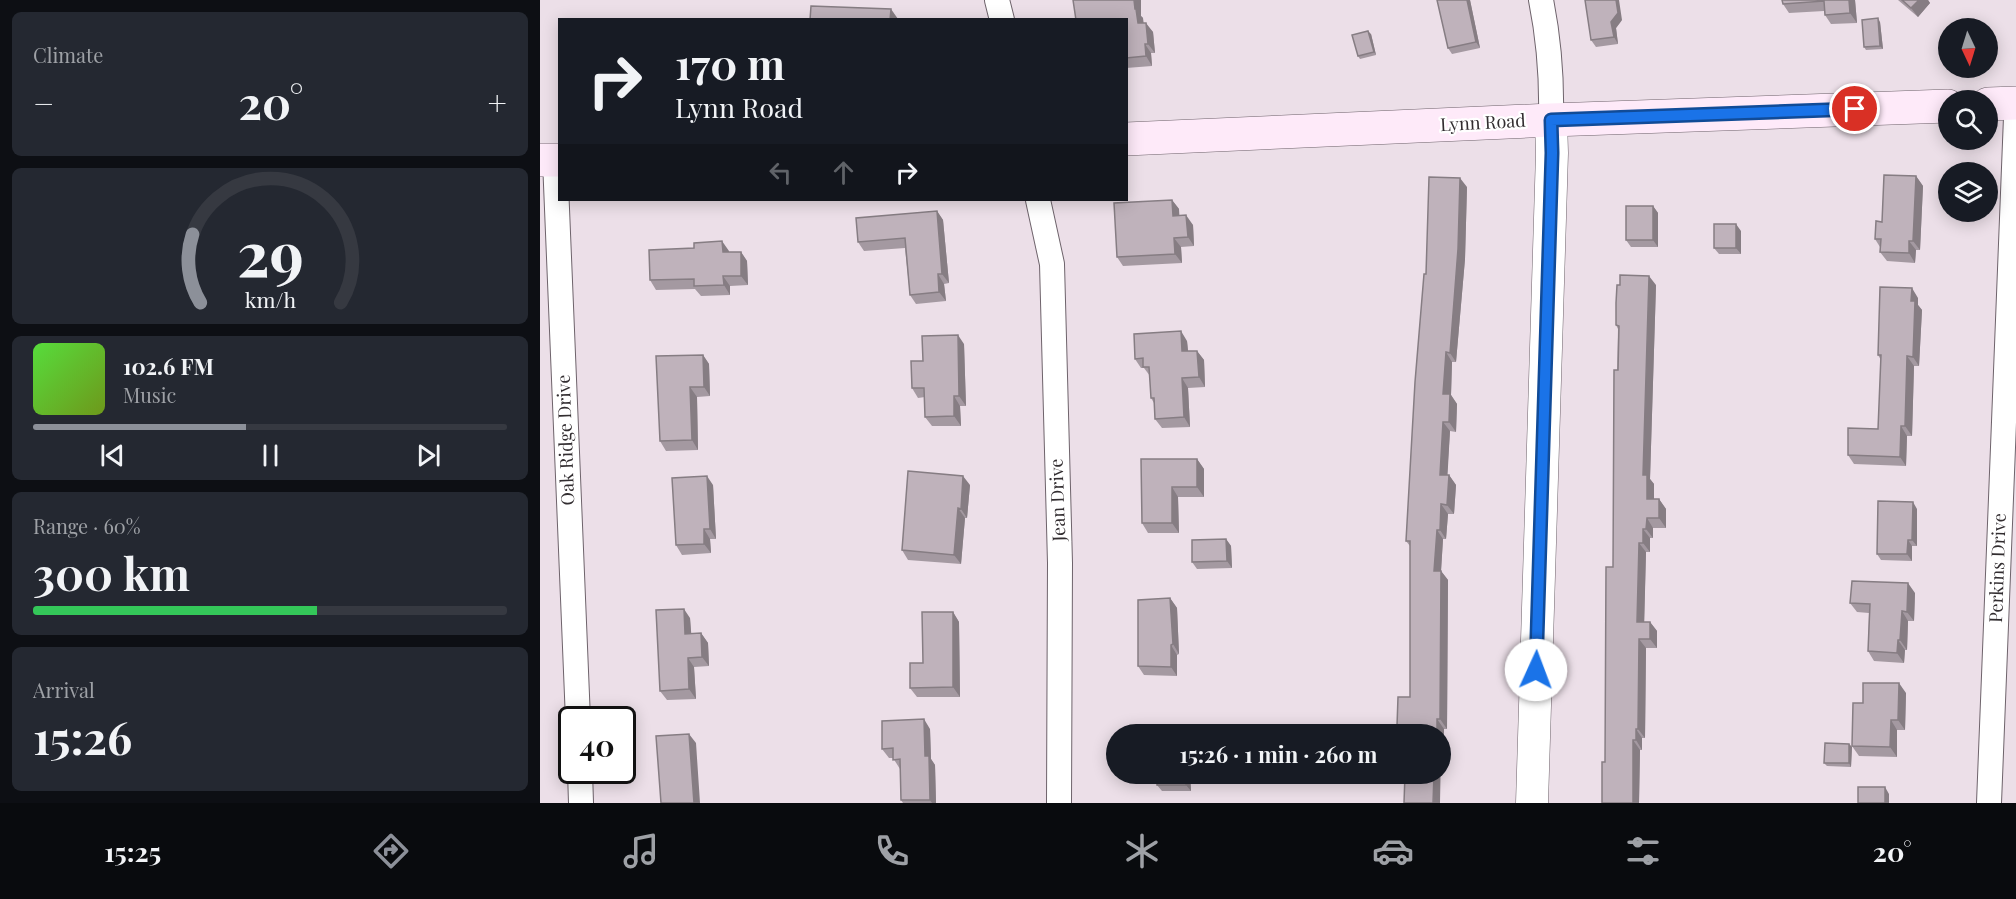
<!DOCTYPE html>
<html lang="en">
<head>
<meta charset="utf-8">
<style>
	:root { --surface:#171b24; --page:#242831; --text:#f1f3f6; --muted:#9ea1a6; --line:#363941; --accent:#8c9099 }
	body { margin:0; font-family:"Playfair Display",serif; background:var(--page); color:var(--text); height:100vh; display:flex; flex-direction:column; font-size:22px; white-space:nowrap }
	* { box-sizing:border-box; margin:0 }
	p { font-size:20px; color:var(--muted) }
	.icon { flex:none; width:33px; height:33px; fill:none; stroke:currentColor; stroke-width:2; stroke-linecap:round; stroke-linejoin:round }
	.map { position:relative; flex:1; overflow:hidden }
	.side { display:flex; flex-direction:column; gap:12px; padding:12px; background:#0d0f14; width:540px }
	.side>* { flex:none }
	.hud { position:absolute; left:18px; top:18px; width:570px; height:183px; border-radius:0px; box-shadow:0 3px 15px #0003; background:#171b24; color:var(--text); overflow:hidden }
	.needle { width:39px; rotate:176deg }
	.buttons { position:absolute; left:1398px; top:18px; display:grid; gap:12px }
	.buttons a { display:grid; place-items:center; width:60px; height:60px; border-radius:50%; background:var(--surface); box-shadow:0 3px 15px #0003; font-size:30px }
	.speed { position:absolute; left:18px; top:706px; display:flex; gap:12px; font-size:30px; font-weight:700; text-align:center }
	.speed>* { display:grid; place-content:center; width:78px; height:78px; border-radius:50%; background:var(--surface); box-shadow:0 3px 15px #0003; line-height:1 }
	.speed .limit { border:3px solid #111; border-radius:9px; background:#fff; color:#111 }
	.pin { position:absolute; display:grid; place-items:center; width:51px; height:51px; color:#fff; margin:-26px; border:3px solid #fff; border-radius:50%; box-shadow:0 2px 6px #0007 }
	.me { position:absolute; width:66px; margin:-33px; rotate:2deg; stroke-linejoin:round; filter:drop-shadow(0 0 4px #0008) }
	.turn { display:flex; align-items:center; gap:21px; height:126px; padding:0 18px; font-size:27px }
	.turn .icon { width:78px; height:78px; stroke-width:2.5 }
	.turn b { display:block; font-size:42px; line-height:51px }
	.lanes { display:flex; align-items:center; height:57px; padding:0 18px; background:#0003; justify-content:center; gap:30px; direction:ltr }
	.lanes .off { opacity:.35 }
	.big { font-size:45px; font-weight:700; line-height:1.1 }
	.side .widget { flex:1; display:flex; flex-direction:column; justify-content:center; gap:9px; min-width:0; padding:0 21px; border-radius:9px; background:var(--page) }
	.side .dial { align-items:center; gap:0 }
	.dial svg { height:156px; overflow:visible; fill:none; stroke:var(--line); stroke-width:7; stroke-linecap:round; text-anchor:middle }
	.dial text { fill:var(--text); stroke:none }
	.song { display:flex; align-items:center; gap:18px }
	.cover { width:72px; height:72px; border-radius:9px; background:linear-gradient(135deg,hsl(110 70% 55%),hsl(80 70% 35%)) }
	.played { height:6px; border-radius:3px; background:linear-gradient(90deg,var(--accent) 45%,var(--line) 45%) }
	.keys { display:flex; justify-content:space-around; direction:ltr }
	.heat { display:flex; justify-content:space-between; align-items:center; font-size:33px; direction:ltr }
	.charge { height:9px; border-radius:4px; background:linear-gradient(90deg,#34c759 60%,var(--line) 0) }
	.trip { position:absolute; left:566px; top:724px; width:345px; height:60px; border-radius:30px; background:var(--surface); box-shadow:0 3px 15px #0003; font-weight:700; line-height:60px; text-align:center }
	.tabs { display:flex; height:96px; justify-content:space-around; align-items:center; background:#090b0e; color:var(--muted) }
	.tabs .icon { width:42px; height:42px }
	.tabs .active { color:var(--accent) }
	.tabs b { font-size:27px; color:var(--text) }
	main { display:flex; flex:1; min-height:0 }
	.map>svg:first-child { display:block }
</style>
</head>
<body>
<main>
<section class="side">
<div class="widget"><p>Climate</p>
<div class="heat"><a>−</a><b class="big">20°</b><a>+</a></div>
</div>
<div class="widget dial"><svg viewBox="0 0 100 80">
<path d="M14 69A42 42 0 1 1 86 69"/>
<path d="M14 69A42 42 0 0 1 10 34" stroke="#8c9099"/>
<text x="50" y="56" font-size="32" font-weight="700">29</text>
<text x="50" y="72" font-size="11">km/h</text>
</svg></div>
<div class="widget">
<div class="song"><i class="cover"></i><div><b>102.6 FM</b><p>Music</p></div></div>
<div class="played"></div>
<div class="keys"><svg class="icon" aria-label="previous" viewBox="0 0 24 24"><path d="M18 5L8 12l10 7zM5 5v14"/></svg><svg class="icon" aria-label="pause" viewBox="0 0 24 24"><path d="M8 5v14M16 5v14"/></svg><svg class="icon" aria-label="next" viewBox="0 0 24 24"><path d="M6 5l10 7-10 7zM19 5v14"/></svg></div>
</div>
<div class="widget"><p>Range · 60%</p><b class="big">300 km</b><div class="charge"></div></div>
<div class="widget"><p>Arrival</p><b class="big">15:26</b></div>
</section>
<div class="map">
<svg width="1476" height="803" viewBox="0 0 1476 803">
	<rect width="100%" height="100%" fill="#ecdfe8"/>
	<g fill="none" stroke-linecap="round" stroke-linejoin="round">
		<defs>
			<path id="minor" d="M 457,0 L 462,20
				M 1001,0 C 1009,40 1012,79 1011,120
				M 15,160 L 38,720
				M 498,200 L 512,264 L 520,563 L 519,803
				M 40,771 L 41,803
				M 1449,803 L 1476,117"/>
			<path id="tertiary" d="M 992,803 L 1012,153 L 1011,120"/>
			<path id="secondary" d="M 1448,104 L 1476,103
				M 586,139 L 1011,120 L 1408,106
				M 0,160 L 20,160"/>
		</defs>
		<use href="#minor" stroke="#6e636b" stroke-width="26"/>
		<use href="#tertiary" stroke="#6e636b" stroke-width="33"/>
		<use href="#secondary" stroke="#6e636b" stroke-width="34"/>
		<use href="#minor" stroke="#fff" stroke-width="24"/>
		<use href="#tertiary" stroke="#fff" stroke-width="32"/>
		<use href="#secondary" stroke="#feeaf9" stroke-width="33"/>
	</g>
	<path fill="#a499a1" d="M 533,0 L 601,0 L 601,16 L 603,18 L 603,23 L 613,32 L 615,53 L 611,53 L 612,66 L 586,68 L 586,20 Z
		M 897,0 L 930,0 L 940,48 L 912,54 L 908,48 Z
		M 1242,0 L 1315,0 L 1317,23 L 1291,24 L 1285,15 L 1284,11 L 1249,13 L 1243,4 Z
		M 1358,0 L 1388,0 L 1390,3 L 1378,17 Z
		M 1082,20 L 1076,28 L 1078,44 L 1056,47 L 1051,40 Z
		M 1340,22 L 1343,49 L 1326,50 L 1324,47 Z
		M 831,34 L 836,55 L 820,59 L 818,56 Z
		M 1376,176 L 1383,186 L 1380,250 L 1376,250 L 1375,263 L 1347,261 L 1340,252 L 1340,247 L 1335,239 L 1342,222 Z
		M 927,187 L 925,259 L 916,362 L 912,362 L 911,395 L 917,404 L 916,432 L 910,431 L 907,475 L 909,475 L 916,485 L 914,514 L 908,514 L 906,539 L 903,539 L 901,571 L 908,580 L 907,729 L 904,729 L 904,751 L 901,751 L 900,774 L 900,735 L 863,735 L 857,726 L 870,697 L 870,546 L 866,541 L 886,274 Z
		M 632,200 L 639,209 L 639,216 L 653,225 L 654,246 L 641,247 L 642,263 L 583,266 L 577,257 Z
		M 1113,206 L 1118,213 L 1118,247 L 1091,247 L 1086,240 Z
		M 397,211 L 403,220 L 409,283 L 404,284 L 406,301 L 376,304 L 370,295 L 365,248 L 324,251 L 318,242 Z
		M 1201,231 L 1201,254 L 1179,254 L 1174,248 Z
		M 189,251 L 189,252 L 201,252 L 207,261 L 208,285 L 190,286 L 190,295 L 161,296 L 155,289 L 116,290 L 110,280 Z
		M 1116,285 L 1110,479 L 1114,484 L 1114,499 L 1119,499 L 1126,509 L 1126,528 L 1113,528 L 1113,538 L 1110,538 L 1110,552 L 1106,552 L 1104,622 L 1110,622 L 1117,631 L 1117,648 L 1106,648 L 1105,738 L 1102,738 L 1102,750 L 1100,750 L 1099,803 L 1062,803 L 1065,762 L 1073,567 L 1078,329 L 1076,325 Z
		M 1378,298 L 1378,305 L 1382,310 L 1379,366 L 1374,366 L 1372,436 L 1367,436 L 1366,466 L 1314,464 L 1308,455 L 1338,429 L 1341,360 L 1338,355 Z
		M 647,341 L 648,351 L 657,351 L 664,360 L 665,387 L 648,388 L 650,427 L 622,428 L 615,419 L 614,403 L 611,398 L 610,376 L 604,368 L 601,368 L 595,359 Z
		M 424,344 L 426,406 L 420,406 L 421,426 L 392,426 L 385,417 L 385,397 L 378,398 L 372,388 L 383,361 Z
		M 163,355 L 169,364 L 170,396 L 157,397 L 158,450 L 126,451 L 120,441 Z
		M 657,459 L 664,469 L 664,497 L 638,497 L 639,533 L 608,533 L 602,523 Z
		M 173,485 L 176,539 L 170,539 L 171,553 L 142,555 L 136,545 Z
		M 430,485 L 427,518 L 425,518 L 421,564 L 368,560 L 362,550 Z
		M 1377,509 L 1377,546 L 1372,546 L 1372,561 L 1341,560 L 1337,554 Z
		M 686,539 L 691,546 L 692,568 L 657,569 L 652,562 Z
		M 1375,593 L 1374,621 L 1368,621 L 1367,650 L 1365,650 L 1364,663 L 1334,661 L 1328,651 L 1329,613 L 1317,612 L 1310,603 Z
		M 630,598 L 637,608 L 639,654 L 637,655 L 637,676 L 604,675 L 598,666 Z
		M 413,612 L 419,622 L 420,697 L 377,697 L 370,688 L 383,663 Z
		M 150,618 L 151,634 L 161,633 L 168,643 L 169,666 L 154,667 L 156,699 L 127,700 L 120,691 Z
		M 1366,693 L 1365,730 L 1357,730 L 1357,757 L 1319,756 L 1312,746 L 1323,703 Z
		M 390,729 L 391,759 L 395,765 L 396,803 L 363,803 L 361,800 L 360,769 L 353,758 L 349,758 L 342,749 Z
		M 1309,744 L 1312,747 L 1311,767 L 1287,766 L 1284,763 Z
		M 617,774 L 650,774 L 651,791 L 622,791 L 617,785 Z"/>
	<path fill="#867d83" d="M 594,0 L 601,0 L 601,16 L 603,18 L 605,33 L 598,23 L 595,9 Z
		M 927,0 L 930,0 L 940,48 L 936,42 Z
		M 1076,0 L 1079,0 L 1082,20 L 1076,28 L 1078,44 L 1074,37 L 1071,22 Z
		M 1309,0 L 1315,0 L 1317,23 L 1310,13 Z
		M 1379,0 L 1388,0 L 1390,3 L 1378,17 L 1371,8 Z
		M 351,9 L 358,19 L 358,20 L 350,20 Z
		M 1338,18 L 1340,22 L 1343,49 L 1340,46 Z
		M 606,23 L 613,32 L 615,53 L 608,44 Z
		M 828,31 L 831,34 L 836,55 L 834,52 Z
		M 605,44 L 611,53 L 612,66 L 606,56 Z
		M 1376,176 L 1383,186 L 1380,250 L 1373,241 Z
		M 920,178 L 927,187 L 925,259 L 916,362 L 910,353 Z
		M 632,200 L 639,209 L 640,226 L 633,216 Z
		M 1113,206 L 1118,213 L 1118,247 L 1113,240 Z
		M 397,211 L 403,220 L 409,283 L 402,274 Z
		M 646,215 L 653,225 L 654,246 L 648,237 Z
		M 1196,224 L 1201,231 L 1201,254 L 1196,248 Z
		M 634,238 L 641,247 L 642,263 L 635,254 Z
		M 182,241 L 189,251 L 189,262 L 183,252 Z
		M 1369,241 L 1376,250 L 1375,263 L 1369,253 Z
		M 201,252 L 207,261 L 208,285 L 201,276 Z
		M 398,274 L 404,284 L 406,301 L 399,292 Z
		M 183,276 L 190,286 L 190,295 L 184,285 Z
		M 1109,276 L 1116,285 L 1110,479 L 1114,484 L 1114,509 L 1107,499 L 1103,475 Z
		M 1372,288 L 1378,298 L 1378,305 L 1382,310 L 1379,366 L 1373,357 L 1371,301 Z
		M 641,331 L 647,341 L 649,361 L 642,351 Z
		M 418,335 L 424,344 L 426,406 L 419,396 Z
		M 657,351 L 664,360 L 665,387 L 659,377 Z
		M 906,352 L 912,362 L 911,395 L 917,404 L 916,432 L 909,422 L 903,394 Z
		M 163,355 L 169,364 L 170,396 L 164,387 Z
		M 1367,356 L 1374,366 L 1372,436 L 1365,426 Z
		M 642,378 L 648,388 L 650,427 L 644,417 Z
		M 150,387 L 157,397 L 158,450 L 152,440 Z
		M 414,396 L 420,406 L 421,426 L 414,416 Z
		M 903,422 L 910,431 L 907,484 L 900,475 Z
		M 1361,426 L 1367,436 L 1366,466 L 1360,457 Z
		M 657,459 L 664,469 L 664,497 L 657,487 Z
		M 909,475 L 916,485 L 914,514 L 907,505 Z
		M 167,476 L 173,485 L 176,539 L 170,529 Z
		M 423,476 L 430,485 L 427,518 L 421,509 Z
		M 632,487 L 638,497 L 639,533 L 632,523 Z
		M 1119,499 L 1126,509 L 1126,528 L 1119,518 Z
		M 1373,502 L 1377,509 L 1377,546 L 1372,540 Z
		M 901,504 L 908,514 L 906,539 L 900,530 Z
		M 418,508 L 425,518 L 421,564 L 414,555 Z
		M 1107,518 L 1113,528 L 1113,538 L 1106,529 Z
		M 164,529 L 170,539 L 171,553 L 164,544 Z
		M 1103,529 L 1110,538 L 1110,552 L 1103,543 Z
		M 897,530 L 903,539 L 901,571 L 908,580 L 907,729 L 900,719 L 894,571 Z
		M 686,539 L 691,546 L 692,568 L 687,561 Z
		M 1368,540 L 1372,546 L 1372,561 L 1367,554 Z
		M 1099,543 L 1106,552 L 1104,631 L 1097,622 Z
		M 1368,583 L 1375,593 L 1374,621 L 1367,612 Z
		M 630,598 L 637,608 L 639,654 L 633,644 Z
		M 144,609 L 150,618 L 152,643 L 145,634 Z
		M 1362,611 L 1368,621 L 1367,650 L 1360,640 Z
		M 413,612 L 419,622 L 420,697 L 413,687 Z
		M 1110,622 L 1117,631 L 1117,648 L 1110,639 Z
		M 161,633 L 168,643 L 169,666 L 162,657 Z
		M 1099,639 L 1106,648 L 1105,738 L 1098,729 Z
		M 1358,640 L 1365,650 L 1364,663 L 1357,653 Z
		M 631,645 L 637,655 L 637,676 L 631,667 Z
		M 148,658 L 154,667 L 156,699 L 149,689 Z
		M 1359,683 L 1366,693 L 1365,730 L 1358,720 Z
		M 384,719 L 390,729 L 391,759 L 395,765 L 396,803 L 392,803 L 390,800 L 385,756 Z
		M 897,719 L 904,729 L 904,751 L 900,746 L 900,735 L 897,735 Z
		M 1351,720 L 1357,730 L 1357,757 L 1350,747 Z
		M 1096,729 L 1102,738 L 1102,750 L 1096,740 Z
		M 149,734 L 156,743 L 160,803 L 154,803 Z
		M 1093,740 L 1100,750 L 1099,803 L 1093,803 Z
		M 1309,744 L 1312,747 L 1311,767 L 1309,763 Z
		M 900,749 L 901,751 L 900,803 L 893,803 L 894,774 L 900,774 Z
		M 646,774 L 650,774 L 651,791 L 646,785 Z
		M 1345,787 L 1349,794 L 1349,803 L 1345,803 Z"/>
	<path fill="#bfb2bb" stroke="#867d83" stroke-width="1.5" d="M 533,0 L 594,0 L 595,9 L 596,9 L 598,23 L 606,23 L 608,44 L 605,44 L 606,56 L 586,58 L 586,20 L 536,20 Z
		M 897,0 L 927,0 L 936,42 L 908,48 Z
		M 1045,0 L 1076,0 L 1078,13 L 1071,22 L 1074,37 L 1051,40 Z
		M 1242,0 L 1309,0 L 1310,13 L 1285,15 L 1284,1 L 1243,4 Z
		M 1362,0 L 1379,0 L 1371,8 Z
		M 271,6 L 351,9 L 350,20 L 270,20 Z
		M 1338,18 L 1340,46 L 1324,47 L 1322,20 Z
		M 828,31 L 834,52 L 818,56 L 812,35 Z
		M 1344,175 L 1376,176 L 1373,241 L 1369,241 L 1369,253 L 1340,252 L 1341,239 L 1335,239 L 1336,221 L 1342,222 Z
		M 889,177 L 920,178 L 918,249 L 910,353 L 906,352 L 903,394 L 910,394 L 909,422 L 903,422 L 900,475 L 909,475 L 907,505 L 901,504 L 900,530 L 897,530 L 894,571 L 901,571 L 900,719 L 897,719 L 897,735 L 869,735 L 869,727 L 857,726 L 858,697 L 870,697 L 870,541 L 866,541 L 875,382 L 884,274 L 886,274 Z
		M 632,200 L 633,216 L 646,215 L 648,237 L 634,238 L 635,254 L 577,257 L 574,203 Z
		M 1086,206 L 1113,206 L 1113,240 L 1086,240 Z
		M 397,211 L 402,274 L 398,274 L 399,292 L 370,295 L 365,238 L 318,242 L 316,218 Z
		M 1174,224 L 1196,224 L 1196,248 L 1174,248 Z
		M 182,241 L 183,252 L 201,252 L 201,276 L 183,276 L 184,285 L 154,286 L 154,279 L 110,280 L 109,250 L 154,248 L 154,243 Z
		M 1080,275 L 1109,276 L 1103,475 L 1107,475 L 1107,499 L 1119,499 L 1119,518 L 1107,518 L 1106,529 L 1103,529 L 1103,543 L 1099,543 L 1097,622 L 1110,622 L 1110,639 L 1099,639 L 1098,729 L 1096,729 L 1096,740 L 1093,740 L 1093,803 L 1062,803 L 1062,762 L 1065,762 L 1066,567 L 1073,567 L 1074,370 L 1078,370 L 1079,326 L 1076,325 L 1076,303 L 1077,285 L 1080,285 Z
		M 1340,287 L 1372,288 L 1371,301 L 1375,301 L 1373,357 L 1367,356 L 1365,426 L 1361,426 L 1360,457 L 1308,455 L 1308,428 L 1338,429 L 1341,355 L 1338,355 Z
		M 641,331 L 642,351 L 657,351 L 659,377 L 642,378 L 644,417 L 615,419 L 614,398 L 611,398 L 609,367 L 603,367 L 603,358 L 595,359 L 594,334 Z
		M 418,335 L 419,396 L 414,396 L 414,416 L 385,417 L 384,388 L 372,388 L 371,361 L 383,361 L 382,336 Z
		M 163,355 L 164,387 L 150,387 L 152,440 L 120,441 L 116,356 Z
		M 601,459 L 657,459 L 657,487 L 632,487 L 632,523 L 602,523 Z
		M 368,471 L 423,476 L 421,509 L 418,508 L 414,555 L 362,550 Z
		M 167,476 L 170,529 L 164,529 L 164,544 L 136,545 L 132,478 Z
		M 1338,501 L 1373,502 L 1372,540 L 1368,540 L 1367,554 L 1337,554 Z
		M 686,539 L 687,561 L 652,562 L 652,540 Z
		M 1312,581 L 1368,583 L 1367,612 L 1362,611 L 1360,640 L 1358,640 L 1357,653 L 1328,651 L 1330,604 L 1310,603 Z
		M 630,598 L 633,644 L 631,645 L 631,667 L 598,666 L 598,600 Z
		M 144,609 L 145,634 L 161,633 L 162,657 L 148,658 L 149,689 L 120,691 L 116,610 Z
		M 382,612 L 413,612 L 413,687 L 370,688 L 370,663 L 383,663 Z
		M 1323,683 L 1359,683 L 1358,720 L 1351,720 L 1350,747 L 1312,746 L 1313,703 L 1323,703 Z
		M 384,719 L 385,756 L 389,756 L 390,800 L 361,800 L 360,759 L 353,760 L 353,748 L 342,749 L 342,721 Z
		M 149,734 L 154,803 L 121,803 L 116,736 Z
		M 1285,743 L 1309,744 L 1309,763 L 1284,763 Z
		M 617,774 L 646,774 L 646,785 L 617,785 Z
		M 865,774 L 894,774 L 893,803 L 864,803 Z
		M 1318,787 L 1345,787 L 1345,803 L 1318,803 Z"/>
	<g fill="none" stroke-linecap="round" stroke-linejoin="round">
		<defs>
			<path id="route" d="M 996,670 L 1012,153 L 1011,120 L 1315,109"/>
		</defs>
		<use href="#route" stroke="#114b97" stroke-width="15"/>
		<use href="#route" stroke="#1a73e8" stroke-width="10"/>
	</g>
	<g text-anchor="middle" stroke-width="4.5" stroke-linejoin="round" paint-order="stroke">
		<g font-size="18" fill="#322d30" stroke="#fff">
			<text transform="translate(943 123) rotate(-3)" y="6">Lynn Road</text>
			<text transform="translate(26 440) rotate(-92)" y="6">Oak Ridge Drive</text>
			<text transform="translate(518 500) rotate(-92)" y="6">Jean Drive</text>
			<text transform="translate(1458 568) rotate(-88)" y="6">Perkins Drive</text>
		</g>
	</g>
</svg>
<div class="buttons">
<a><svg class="needle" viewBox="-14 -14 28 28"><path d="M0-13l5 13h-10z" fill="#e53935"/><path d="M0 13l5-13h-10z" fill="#9ea1a6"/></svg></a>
<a><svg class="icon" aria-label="search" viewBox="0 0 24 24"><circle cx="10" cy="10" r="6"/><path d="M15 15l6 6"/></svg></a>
<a><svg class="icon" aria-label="layers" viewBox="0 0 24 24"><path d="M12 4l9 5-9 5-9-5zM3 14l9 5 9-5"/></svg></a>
</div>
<div class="speed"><div class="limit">40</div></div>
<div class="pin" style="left:1315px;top:109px;background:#d93025"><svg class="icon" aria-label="arrive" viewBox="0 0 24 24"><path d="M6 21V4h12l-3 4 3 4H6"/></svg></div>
<svg class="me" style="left:996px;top:670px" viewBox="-20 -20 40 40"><circle r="19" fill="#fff"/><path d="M0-13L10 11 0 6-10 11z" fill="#1a73e8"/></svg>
<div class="trip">15:26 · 1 min · 260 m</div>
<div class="hud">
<div class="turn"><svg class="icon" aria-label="right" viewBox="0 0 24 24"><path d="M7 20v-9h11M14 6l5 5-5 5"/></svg><div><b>170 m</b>Lynn Road</div></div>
<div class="lanes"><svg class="icon off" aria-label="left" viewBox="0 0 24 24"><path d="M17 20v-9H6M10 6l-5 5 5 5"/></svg><svg class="icon off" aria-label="ahead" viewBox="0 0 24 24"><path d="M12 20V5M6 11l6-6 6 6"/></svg><svg class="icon" aria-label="right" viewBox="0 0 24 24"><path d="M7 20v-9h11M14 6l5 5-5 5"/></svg></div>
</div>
</div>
</main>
<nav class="tabs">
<b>15:25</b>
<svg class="icon active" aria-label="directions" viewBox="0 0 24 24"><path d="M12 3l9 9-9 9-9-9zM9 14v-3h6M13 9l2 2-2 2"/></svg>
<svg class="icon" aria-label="music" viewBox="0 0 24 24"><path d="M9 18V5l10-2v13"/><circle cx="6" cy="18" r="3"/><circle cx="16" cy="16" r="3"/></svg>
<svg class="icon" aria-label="phone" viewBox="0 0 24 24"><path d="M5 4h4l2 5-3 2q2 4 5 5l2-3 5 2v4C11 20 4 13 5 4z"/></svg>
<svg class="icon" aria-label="climate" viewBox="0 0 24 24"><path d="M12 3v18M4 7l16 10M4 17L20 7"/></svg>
<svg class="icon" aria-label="car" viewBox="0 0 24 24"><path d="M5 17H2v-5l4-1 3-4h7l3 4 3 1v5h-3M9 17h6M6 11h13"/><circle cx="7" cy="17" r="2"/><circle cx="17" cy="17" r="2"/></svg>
<svg class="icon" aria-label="filters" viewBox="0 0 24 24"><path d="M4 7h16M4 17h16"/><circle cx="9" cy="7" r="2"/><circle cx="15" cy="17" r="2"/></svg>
<b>20°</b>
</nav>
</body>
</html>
